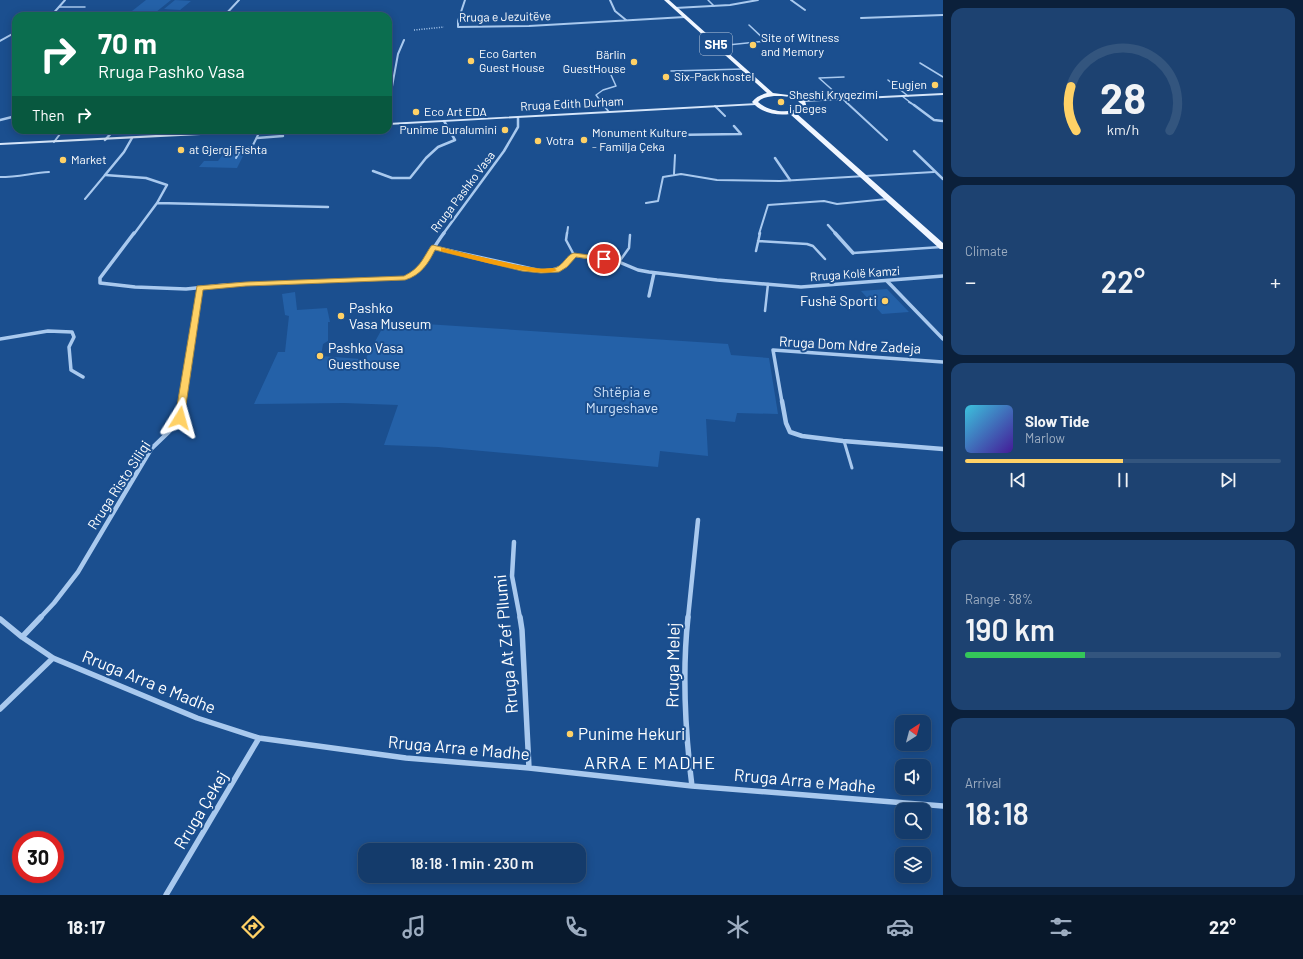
<!DOCTYPE html>
<html lang="en">
<head>
<meta charset="utf-8">
<style>
	:root { --surface:#143b6b; --page:#1d4271; --text:#f1f3f6; --muted:#9dadc1; --line:#33557e; --accent:#ffd166 }
	body { margin:0; font-family:Barlow,sans-serif; background:var(--page); color:var(--text); height:100vh; display:flex; flex-direction:column; font-size:15px; white-space:nowrap }
	* { box-sizing:border-box; margin:0 }
	p { font-size:13px; color:var(--muted) }
	.icon { flex:none; width:22px; height:22px; fill:none; stroke:currentColor; stroke-width:2; stroke-linecap:round; stroke-linejoin:round }
	.map { position:relative; flex:1; overflow:hidden }
	.details { display:flex; flex-direction:column; gap:8px; padding:8px; background:#0b203b; width:360px }
	.details>* { flex:none }
	.top-card { position:absolute; left:12px; top:12px; width:380px; height:122px; border-radius:12px; box-shadow:0 2px 10px #0003,0 0 0 1px var(--line); background:#0b6e4f; color:#fff; overflow:hidden }
	.needle { width:26px; rotate:36deg }
	.controls { position:absolute; left:895px; top:715px; display:grid; gap:8px }
	.controls a { display:grid; place-items:center; width:36px; height:36px; border-radius:8px; background:var(--surface); box-shadow:0 2px 10px #0003,0 0 0 1px var(--line); font-size:20px }
	.speed { position:absolute; left:12px; top:831px; display:flex; gap:8px; font-size:20px; font-weight:700; text-align:center }
	.speed>* { display:grid; place-content:center; width:52px; height:52px; border-radius:50%; background:var(--surface); box-shadow:0 2px 10px #0003,0 0 0 1px var(--line); line-height:1 }
	.speed .limit { border:6px solid #d22; background:#fff; color:#111 }
	.pin { position:absolute; display:grid; place-items:center; width:34px; height:34px; color:#fff; margin:-17px; border:2px solid #fff; border-radius:50%; box-shadow:0 1px 4px #0007 }
	.me { position:absolute; width:44px; margin:-22px; rotate:8deg; stroke-linejoin:round; filter:drop-shadow(0 0 3px #0008) }
	.turn { display:flex; align-items:center; gap:14px; height:84px; padding:0 20px; font-size:18px }
	.turn .icon { width:52px; height:52px; stroke-width:2.5 }
	.turn b { display:block; font-size:28px; line-height:34px }
	.then { display:flex; align-items:center; height:38px; padding:0 20px; background:#0003; gap:8px; font-size:15px }
	.big { font-size:30px; font-weight:600; line-height:1.1 }
	.details .card { flex:1; display:flex; flex-direction:column; justify-content:center; gap:6px; min-width:0; padding:0 14px; border-radius:12px; background:var(--page) }
	.details .dial { align-items:center; gap:0 }
	.dial svg { height:104px; overflow:visible; fill:none; stroke:var(--line); stroke-width:7; stroke-linecap:round; text-anchor:middle }
	.dial text { fill:var(--text); stroke:none }
	.song { display:flex; align-items:center; gap:12px }
	.cover { width:48px; height:48px; border-radius:6px; background:linear-gradient(135deg,hsl(190 70% 55%),hsl(260 70% 35%)) }
	.played { height:4px; border-radius:2px; background:linear-gradient(90deg,var(--accent) 50%,var(--line) 50%) }
	.keys { display:flex; justify-content:space-around; direction:ltr }
	.heat { display:flex; justify-content:space-between; align-items:center; font-size:22px; direction:ltr }
	.charge { height:6px; border-radius:3px; background:linear-gradient(90deg,#34c759 38%,var(--line) 0) }
	.trip { position:absolute; left:358px; top:843px; width:228px; height:40px; border-radius:12px; background:var(--surface); box-shadow:0 2px 10px #0003,0 0 0 1px var(--line); font-weight:600; line-height:40px; text-align:center }
	.menu { display:flex; height:64px; justify-content:space-around; align-items:center; background:#08182b; color:var(--muted) }
	.menu .icon { width:28px; height:28px }
	.menu .active { color:var(--accent) }
	.menu b { font-size:18px; color:var(--text) }
	main { display:flex; flex:1; min-height:0 }
	.map>svg:first-child { display:block }
</style>
</head>
<body>
<main>
<div class="map">
<svg width="943" height="895" viewBox="0 0 943 895">
	<rect width="100%" height="100%" fill="#1b4f8f"/>
	<path fill="#2461a8" d="M 146,0 L 171,0 L 156,12 L 132,11 Z
		M 175,0 L 191,1 L 180,10 L 164,9 Z
		M 246,147 L 246,150 L 237,168 L 199,167 L 204,161 L 218,161 L 228,148 Z
		M 887,289 L 909,312 L 882,314 L 861,291 Z
		M 295,292 L 297,310 L 327,308 L 330,322 L 328,322 L 328,341 L 323,344 L 321,356 L 361,359 L 366,358 L 383,327 L 388,324 L 395,322 L 728,344 L 731,355 L 769,358 L 778,414 L 737,413 L 735,422 L 706,419 L 708,456 L 660,451 L 658,467 L 438,447 L 384,445 L 398,405 L 344,403 L 254,404 L 278,352 L 285,352 L 289,316 L 285,315 L 282,294 Z"/>
	<g fill="none" stroke-linecap="round" stroke-linejoin="round">
		<path stroke="#a9c9ee" stroke-width="1.5" stroke-dasharray="1 1.5" stroke-linecap="butt" d="M 414,30 L 444,27"/>
		<path stroke="#a9c9ee" stroke-width="1.5" d="M 708,0 L 714,6
			M 59,7 L 85,7
			M 718,46 L 766,41 L 749,25
			M 920,63 L 943,77
			M 671,71 L 743,69
			M 844,77 L 819,78 L 847,103
			M 888,80 L 908,96
			M 902,96 L 911,103
			M 602,103 L 596,95 L 603,90 L 616,86 L 611,75"/>
		<path stroke="#a9c9ee" stroke-width="2" d="M 601,102 L 609,112
			M 846,102 L 887,140
			M 909,102 L 914,105
			M 715,106 L 725,116
			M 54,142 L 63,130
			M 236,158 L 241,149 L 252,147 L 260,131
			M 674,174 L 675,155
			M 0,177 C 18,177 32,173 49,172
			M 85,199 L 105,175
			M 646,203 L 658,201 L 663,177 L 681,174 L 717,180 L 780,181 L 934,172
			M 567,234 L 568,227
			M 759,234 L 768,205 L 824,201 L 837,204 L 887,199"/>
		<path stroke="#a9c9ee" stroke-width="2.5" d="M 567,233 L 566,240 L 574,255
			M 758,241 L 807,244 L 813,246 L 825,259
			M 756,251 L 760,233
			M 853,253 L 941,247
			M 619,262 L 629,248 L 630,235
			M 765,311 L 768,284"/>
		<path stroke="#a9c9ee" stroke-width="3" d="M 844,441 L 852,468"/>
		<path stroke="#a9c9ee" stroke-width="2" d="M 465,0 L 458,21 L 458,27 L 529,26 L 685,17
			M 610,0 L 615,11 L 626,20
			M 791,0 L 805,10
			M 675,8 L 730,5 L 758,0
			M 51,16 L 65,0
			M 224,16 L 239,0
			M 861,18 L 943,15
			M 0,41 L 16,32
			M 389,103 L 398,54 L 404,40"/>
		<path stroke="#a9c9ee" stroke-width="2.5" d="M 914,105 L 934,120 L 943,121
			M 388,110 L 389,102
			M 0,120 L 16,116
			M 671,135 L 741,134 L 734,126
			M 132,138 L 124,152 L 105,175 L 146,178 L 167,185 L 157,203 L 134,234
			M 257,138 L 283,136
			M 105,140 L 114,130
			M 914,151 L 943,179
			M 775,158 L 790,180
			M 373,171 L 392,178 L 410,178 L 426,158 L 438,147 L 455,140 L 444,121
			M 157,203 L 328,207
			M 828,225 L 836,234
			M 443,234 L 504,151 L 518,127 L 518,118"/>
		<path stroke="#a9c9ee" stroke-width="3.5" d="M 134,233 L 100,278 L 100,283 L 135,287 L 186,289 L 225,285 L 405,278 C 424,271 432,248 444,233
			M 835,233 L 853,253
			M 433,247 L 541,271 C 559,270 562,268 574,255 L 619,262 L 638,270 L 649,272 L 717,280 L 801,287 L 943,276
			M 887,281 L 943,339
			M 649,296 L 654,273
			M 0,339 L 48,331 L 72,332 L 74,337 L 69,347 L 71,370 L 83,377
			M 182,402 L 200,288
			M 782,402 L 773,350 L 943,362"/>
		<path stroke="#a9c9ee" stroke-width="4.5" d="M 782,401 L 786,423 L 790,432 L 802,436 L 843,441 L 943,449
			M 514,542 L 512,576 L 520,618
			M 40,618 L 54,603 L 78,572 L 151,449 L 178,423 L 183,401
			M 688,618 L 698,520"/>
		<path stroke="#a9c9ee" stroke-width="5.5" d="M 520,617 L 522,630 L 529,768
			M 688,617 C 682,673 685,730 692,786
			M 0,619 L 22,637 L 53,658 L 197,718 L 259,738 L 406,758 L 529,768 L 692,786 L 943,806
			M 22,637 L 41,617
			M 0,709 L 53,658
			M 166,895 L 259,738"/>
		<path fill="#d6e6fa" fill-rule="evenodd" d="M 943,93 L 943,95 L 802,102 L 800,101 L 802,100 Z
			M 758,103 L 758,105 L 756,105 L 388,125 L 388,123 Z
			M 253,130 L 285,130 L 283,131 L 0,145 L 0,143 Z"/>
		<path fill="#f0f6ff" fill-rule="evenodd" d="M 664,0 L 669,0 L 773,93 L 796,96 L 805,101 L 807,108 L 796,113 L 943,243 L 943,249 L 940,249 L 790,114 C 777,116 761,113 752,102 C 756,97 760,95 767,93 ZM 774,96 C 784,96 797,96 802,106 C 790,115 769,112 758,102 C 762,97 768,97 774,96 Z"/>
	</g>
	<path fill="#ffd166" stroke="#a68842" d="M 433,245 C 457,251 536,274 555,268 C 564,265 566,255 574,253 L 604,257 L 607,259 L 604,261 L 576,257 L 567,267 L 559,272 L 541,273 L 522,271 L 435,250 C 428,264 421,275 405,280 L 246,286 L 203,290 L 184,418 L 180,420 L 175,418 L 197,286 L 246,282 L 404,276 C 420,268 422,260 431,246 Z"/>
	<path fill="#f59e0b" d="M 441,248 L 522,266 L 541,269 L 553,268 L 557,270 C 545,280 460,256 441,251 Z"/>
	<g fill="#ffd166" stroke="#1b4f8f" stroke-width="1.5">
		<circle cx="753" cy="45" r="4"/>
		<circle cx="471" cy="61" r="4"/>
		<circle cx="634" cy="62" r="4"/>
		<circle cx="666" cy="77" r="4"/>
		<circle cx="935" cy="85" r="4"/>
		<circle cx="781" cy="102" r="4"/>
		<circle cx="416" cy="112" r="4"/>
		<circle cx="505" cy="130" r="4"/>
		<circle cx="584" cy="140" r="4"/>
		<circle cx="538" cy="141" r="4"/>
		<circle cx="181" cy="150" r="4"/>
		<circle cx="63" cy="160" r="4"/>
		<circle cx="885" cy="301" r="4"/>
		<circle cx="341" cy="316" r="4"/>
		<circle cx="320" cy="356" r="4"/>
		<circle cx="570" cy="734" r="4"/>
	</g>
	<g text-anchor="middle" stroke-width="4" stroke-linejoin="round" paint-order="stroke">
		<g font-size="12" fill="#fff" stroke="#1b4f8f">
			<text transform="translate(505 17) rotate(-1)" y="4">Rruga e Jezuitëve</text>
			<text transform="translate(572 104) rotate(-3)" y="4">Rruga Edith Durham</text>
			<text transform="translate(463 192) rotate(-53)" y="4">Rruga Pashko Vasa</text>
			<text transform="translate(855 274) rotate(-4)" y="4">Rruga Kolë Kamzi</text>
		</g>
		<g font-size="12" fill="#fff" stroke="#1b4f8f" text-anchor="start">
			<text x="761" y="42">Site of Witness<tspan x="761" dy="14">and Memory</tspan></text>
			<text x="479" y="58">Eco Garten<tspan x="479" dy="14">Guest House</tspan></text>
			<text x="626" y="59" text-anchor="end">Bärlin<tspan x="626" dy="14">GuestHouse</tspan></text>
			<text x="674" y="81">Six-Pack hostel</text>
			<text x="927" y="89" text-anchor="end">Eugjen</text>
			<text x="789" y="99">Sheshi Kryqezimi<tspan x="789" dy="14">i Deges</tspan></text>
			<text x="424" y="116">Eco Art EDA</text>
			<text x="497" y="134" text-anchor="end">Punime Duralumini</text>
			<text x="592" y="137">Monument Kulture<tspan x="592" dy="14">- Familja Çeka</tspan></text>
			<text x="546" y="145">Votra</text>
			<text x="189" y="154">at Gjergj Fishta</text>
			<text x="71" y="164">Market</text>
		</g>
		<rect fill="#1b4f8f" stroke="#bbcadd" stroke-width="1" x="700" y="33" width="32" height="22" rx="3"/>
		<g font-size="13" font-weight="bold" fill="#fff">
			<text x="716" y="49">SH5</text>
		</g>
		<g font-size="14" fill="#fff" stroke="#1b4f8f" text-anchor="start">
			<text x="877" y="306" text-anchor="end">Fushë Sporti</text>
			<text x="349" y="313">Pashko<tspan x="349" dy="16">Vasa Museum</tspan></text>
			<text x="328" y="353">Pashko Vasa<tspan x="328" dy="16">Guesthouse</tspan></text>
		</g>
		<g font-size="14" fill="#fff" stroke="#1b4f8f">
			<text transform="translate(850 345) rotate(3)" y="5">Rruga Dom Ndre Zadeja</text>
			<text transform="translate(119 485) rotate(-57)" y="5">Rruga Risto Siliqi</text>
		</g>
		<g font-size="14" fill="#cfe3fa" stroke="#1b4f8f">
			<text x="622" y="397">Shtëpia e<tspan x="622" dy="16">Murgeshave</tspan></text>
		</g>
		<g font-size="17" fill="#fff" stroke="#1b4f8f">
			<text transform="translate(506 644) rotate(-95)" y="6">Rruga At Zef Pllumi</text>
			<text transform="translate(673 665) rotate(-89)" y="6">Rruga Melej</text>
			<text transform="translate(149 682) rotate(22)" y="6">Rruga Arra e Madhe</text>
			<text transform="translate(459 748) rotate(5)" y="6">Rruga Arra e Madhe</text>
			<text transform="translate(805 781) rotate(5)" y="6">Rruga Arra e Madhe</text>
			<text transform="translate(201 810) rotate(-59)" y="6">Rruga Çekej</text>
		</g>
		<g font-size="17" fill="#fff" stroke="#1b4f8f" text-anchor="start">
			<text x="578" y="740">Punime Hekuri</text>
		</g>
		<g font-size="18" letter-spacing="1" fill="#fff" stroke="#1b4f8f">
			<text x="650" y="769">ARRA E MADHE</text>
		</g>
	</g>
</svg>
<div class="controls">
<a><svg class="needle" viewBox="-14 -14 28 28"><path d="M0-13l5 13h-10z" fill="#e53935"/><path d="M0 13l5-13h-10z" fill="#9dadc1"/></svg></a>
<a><svg class="icon" aria-label="sound" viewBox="0 0 24 24"><path d="M4 9h4l5-4v14l-5-4H4zM17 9q2 3 0 6"/></svg></a>
<a><svg class="icon" aria-label="search" viewBox="0 0 24 24"><circle cx="10" cy="10" r="6"/><path d="M15 15l6 6"/></svg></a>
<a><svg class="icon" aria-label="layers" viewBox="0 0 24 24"><path d="M12 4l9 5-9 5-9-5zM3 14l9 5 9-5"/></svg></a>
</div>
<div class="speed"><div class="limit">30</div></div>
<div class="pin" style="left:604px;top:259px;background:#d93025"><svg class="icon" aria-label="arrive" viewBox="0 0 24 24"><path d="M6 21V4h12l-3 4 3 4H6"/></svg></div>
<svg class="me" style="left:180px;top:418px" viewBox="-20 -20 40 40"><path d="M0-17L14 15 0 8-14 15z" fill="#ffd166" stroke="#fff" stroke-width="4"/></svg>
<div class="trip">18:18 · 1 min · 230 m</div>
<div class="top-card">
<div class="turn"><svg class="icon" aria-label="right" viewBox="0 0 24 24"><path d="M7 20v-9h11M14 6l5 5-5 5"/></svg><div><b>70 m</b>Rruga Pashko Vasa</div></div>
<div class="then">Then<svg class="icon" aria-label="right" viewBox="0 0 24 24"><path d="M7 20v-9h11M14 6l5 5-5 5"/></svg></div>
</div>
</div>
<section class="details">
<div class="card dial"><svg viewBox="0 0 100 80">
<path d="M14 69A42 42 0 1 1 86 69"/>
<path d="M14 69A42 42 0 0 1 10 35" stroke="#ffd166"/>
<text x="50" y="56" font-size="32" font-weight="700">28</text>
<text x="50" y="72" font-size="11">km/h</text>
</svg></div>
<div class="card"><p>Climate</p>
<div class="heat"><a>−</a><b class="big">22°</b><a>+</a></div>
</div>
<div class="card">
<div class="song"><i class="cover"></i><div><b>Slow Tide</b><p>Marlow</p></div></div>
<div class="played"></div>
<div class="keys"><svg class="icon" aria-label="previous" viewBox="0 0 24 24"><path d="M18 5L8 12l10 7zM5 5v14"/></svg><svg class="icon" aria-label="pause" viewBox="0 0 24 24"><path d="M8 5v14M16 5v14"/></svg><svg class="icon" aria-label="next" viewBox="0 0 24 24"><path d="M6 5l10 7-10 7zM19 5v14"/></svg></div>
</div>
<div class="card"><p>Range · 38%</p><b class="big">190 km</b><div class="charge"></div></div>
<div class="card"><p>Arrival</p><b class="big">18:18</b></div>
</section>
</main>
<nav class="menu">
<b>18:17</b>
<svg class="icon active" aria-label="directions" viewBox="0 0 24 24"><path d="M12 3l9 9-9 9-9-9zM9 14v-3h6M13 9l2 2-2 2"/></svg>
<svg class="icon" aria-label="music" viewBox="0 0 24 24"><path d="M9 18V5l10-2v13"/><circle cx="6" cy="18" r="3"/><circle cx="16" cy="16" r="3"/></svg>
<svg class="icon" aria-label="phone" viewBox="0 0 24 24"><path d="M5 4h4l2 5-3 2q2 4 5 5l2-3 5 2v4C11 20 4 13 5 4z"/></svg>
<svg class="icon" aria-label="climate" viewBox="0 0 24 24"><path d="M12 3v18M4 7l16 10M4 17L20 7"/></svg>
<svg class="icon" aria-label="car" viewBox="0 0 24 24"><path d="M5 17H2v-5l4-1 3-4h7l3 4 3 1v5h-3M9 17h6M6 11h13"/><circle cx="7" cy="17" r="2"/><circle cx="17" cy="17" r="2"/></svg>
<svg class="icon" aria-label="filters" viewBox="0 0 24 24"><path d="M4 7h16M4 17h16"/><circle cx="9" cy="7" r="2"/><circle cx="15" cy="17" r="2"/></svg>
<b>22°</b>
</nav>
</body>
</html>
